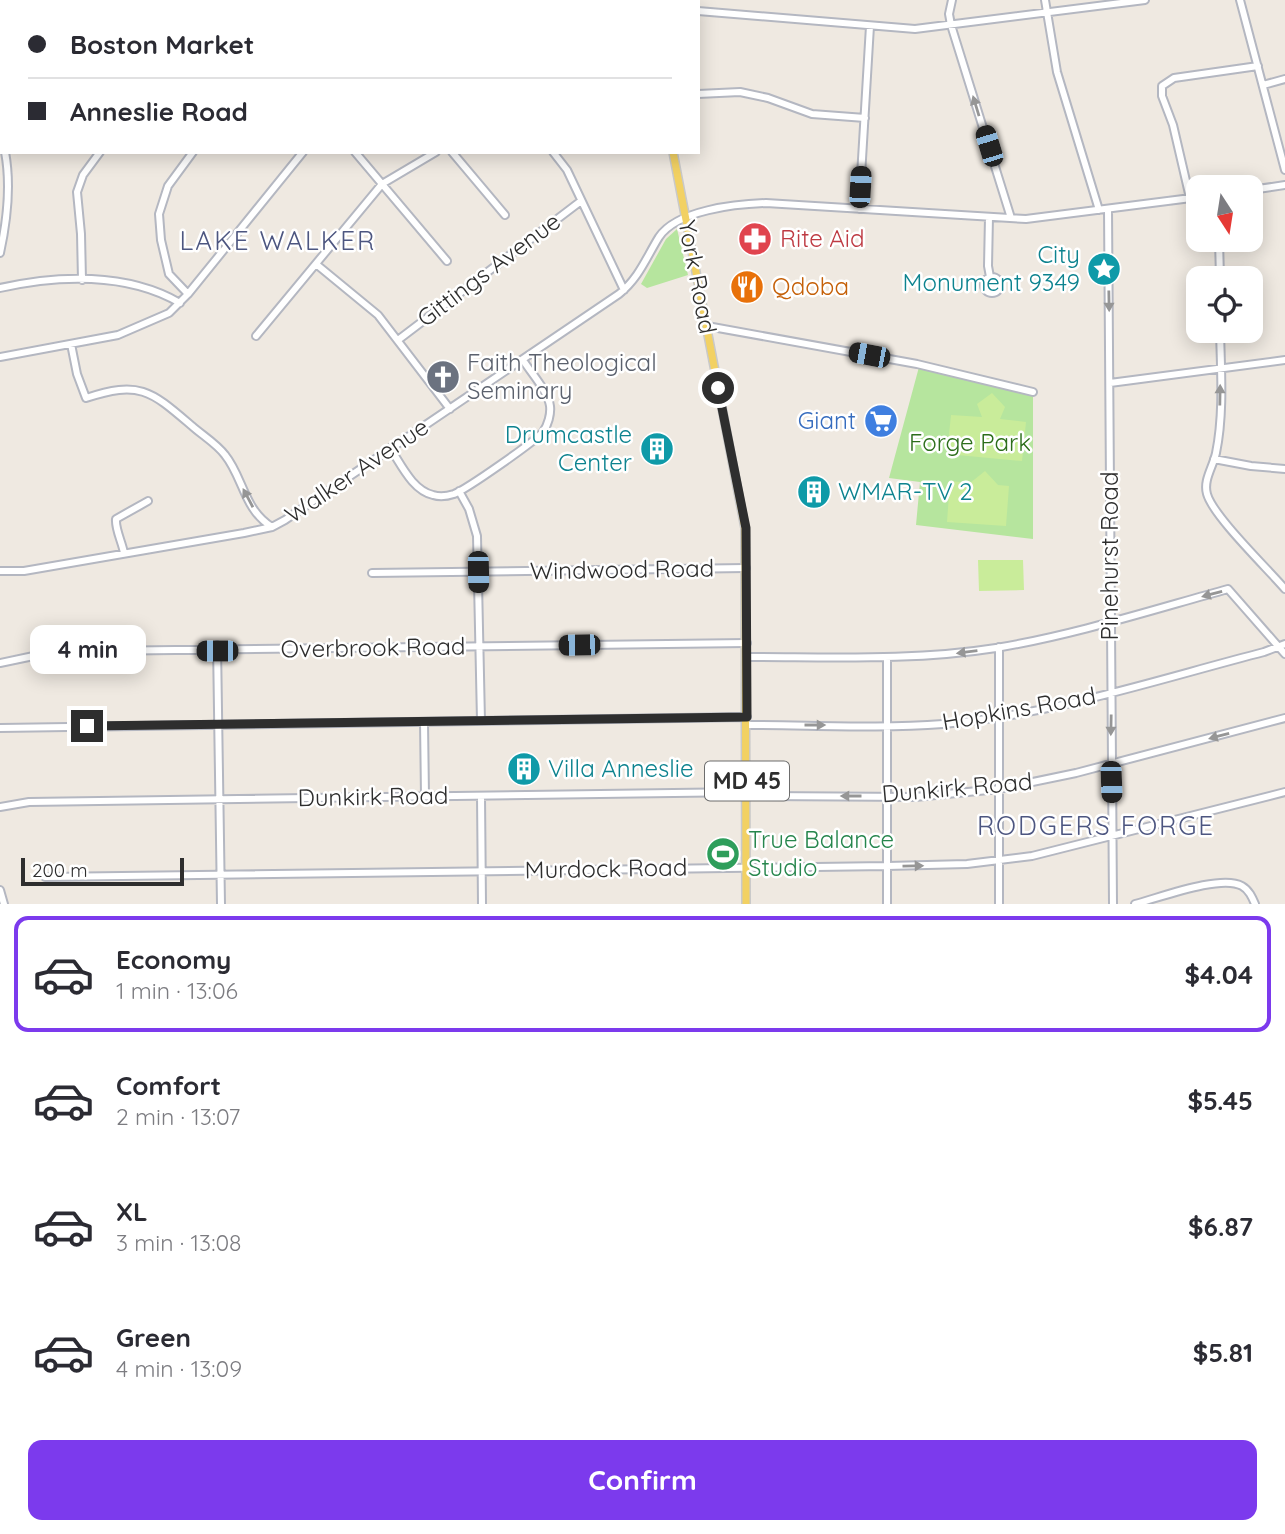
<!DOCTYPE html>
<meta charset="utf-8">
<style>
:root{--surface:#fff;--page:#f2f2f3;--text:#2b2b33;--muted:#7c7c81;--line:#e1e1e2;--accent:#7c3aed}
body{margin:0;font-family:Quicksand,sans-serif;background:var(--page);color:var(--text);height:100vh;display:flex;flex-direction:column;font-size:26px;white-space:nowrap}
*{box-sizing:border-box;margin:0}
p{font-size:23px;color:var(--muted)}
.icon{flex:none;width:38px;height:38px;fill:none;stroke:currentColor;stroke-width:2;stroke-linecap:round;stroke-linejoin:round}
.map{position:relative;height:904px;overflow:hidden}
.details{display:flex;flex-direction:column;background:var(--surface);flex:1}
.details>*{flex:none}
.top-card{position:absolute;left:0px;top:0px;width:700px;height:154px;box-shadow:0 4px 18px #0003;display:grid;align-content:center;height:154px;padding:0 28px;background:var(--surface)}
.needle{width:46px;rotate:168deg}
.buttons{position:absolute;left:1186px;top:175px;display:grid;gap:14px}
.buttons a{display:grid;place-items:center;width:77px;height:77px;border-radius:14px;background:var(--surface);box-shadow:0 4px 18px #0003;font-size:35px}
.scale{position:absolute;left:21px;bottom:18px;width:163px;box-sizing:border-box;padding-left:7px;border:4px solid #2e2e2e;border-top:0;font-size:19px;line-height:24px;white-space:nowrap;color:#2e2e2e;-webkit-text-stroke:5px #fff;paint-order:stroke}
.end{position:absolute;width:32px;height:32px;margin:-16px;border:9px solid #2e2e2e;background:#fff;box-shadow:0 0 0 4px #fff}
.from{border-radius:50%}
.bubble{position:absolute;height:49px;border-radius:14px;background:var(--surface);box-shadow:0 4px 18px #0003;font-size:23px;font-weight:700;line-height:49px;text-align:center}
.car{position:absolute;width:21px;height:42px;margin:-21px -10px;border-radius:9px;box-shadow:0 0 5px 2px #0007;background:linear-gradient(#222 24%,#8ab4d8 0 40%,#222 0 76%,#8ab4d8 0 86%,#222 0)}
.top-card b{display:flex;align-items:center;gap:24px;height:66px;font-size:26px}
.top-card b+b{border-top:2px solid var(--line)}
.top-card i{width:18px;height:18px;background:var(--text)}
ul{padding:12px 0 0;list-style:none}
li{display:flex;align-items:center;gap:21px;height:116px;margin:0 14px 10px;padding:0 14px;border:4px solid transparent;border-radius:14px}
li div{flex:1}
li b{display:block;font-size:26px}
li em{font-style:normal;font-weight:700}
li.selected{border-color:var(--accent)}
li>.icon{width:63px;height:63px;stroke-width:1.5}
.button{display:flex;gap:14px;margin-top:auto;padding:14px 28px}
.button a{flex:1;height:80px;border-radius:14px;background:var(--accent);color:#fff;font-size:28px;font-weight:700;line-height:80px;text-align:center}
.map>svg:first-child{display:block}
.green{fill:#b6e59e}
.pitch{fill:#c9ec9a}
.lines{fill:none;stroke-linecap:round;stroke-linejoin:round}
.minor-casing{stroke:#b4b7c1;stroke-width:10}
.major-casing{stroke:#c9c9c9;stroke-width:10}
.minor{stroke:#fff;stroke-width:6}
.major{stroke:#f2d163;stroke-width:7}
.oneway{fill:#969696}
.route{stroke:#2e2e2e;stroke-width:9}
.labels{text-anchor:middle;stroke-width:5;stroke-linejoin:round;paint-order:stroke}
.shield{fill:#fff;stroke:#6d6d6d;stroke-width:2}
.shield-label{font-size:23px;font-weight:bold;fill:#2e2e2e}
.health-label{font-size:24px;fill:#be3a42;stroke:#fff;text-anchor:start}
.culture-label{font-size:24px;fill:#0d838f;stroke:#fff;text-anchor:end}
.street-label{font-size:24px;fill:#2e2e2e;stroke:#fff}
.food-label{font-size:24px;fill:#c56008;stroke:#fff;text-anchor:start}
.worship-label{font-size:24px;fill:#5b616d;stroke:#fff;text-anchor:start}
.shop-label{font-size:24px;fill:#366cbe;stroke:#fff;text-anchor:end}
.park-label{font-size:24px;fill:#2c6e1b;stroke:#fff}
.leisure-label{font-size:24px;fill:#27864d;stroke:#fff;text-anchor:start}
.neighbourhood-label{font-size:26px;letter-spacing:2px;fill:#4d5680;stroke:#fff}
</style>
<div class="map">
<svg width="1285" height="904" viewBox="0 0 1285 904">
<rect width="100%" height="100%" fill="#efe9e1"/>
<path class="green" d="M677 229 688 275 647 288 641 284 666 239Z
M919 367 1033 395V539L916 525 920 482 889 478Z"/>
<path class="pitch" d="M992 393 1005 407 1000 419 1026 422 1022 461 947 454 951 415 982 417 977 404Z
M985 471 998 485 1009 486 1006 526 947 522 950 481 970 483Z
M978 560H1023L1024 590 979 591Z"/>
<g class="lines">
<g class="minor-casing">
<path id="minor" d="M94 0 95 2
M174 0 175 2
M952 0 949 14 951 25 1011 218
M1045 0 1057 72 1099 210
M1240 0 1285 170
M149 2 154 0
M294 2V0
M546 2 551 0
M698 11 915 29 1145 0
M0 53H2
M1263 85 1285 79
M698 94 740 92 768 98 812 114 865 118
M0 141 2 145
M355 152 447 261
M452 152 505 215
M553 152 567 170 624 290
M1251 190 1285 185
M1190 198 1173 125 1162 96V86L1174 78 1258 66
M859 209 870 26
M1108 209 1113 904
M989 217 988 266 990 277
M1219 240 1220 278
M0 253C7 221 11 184 5 152
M316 264 378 315 450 409
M984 285a8 8 0 1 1 16 0a8 8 0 1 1-16 0Z
M82 280 81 234 77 192 83 175 100 152
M0 288C57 275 127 272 180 303
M188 294 169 274 161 240 159 214 168 186 193 152
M707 326 917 364 1033 392
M1220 331C1221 371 1224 414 1216 453 1213 467 1203 480 1207 494 1213 516 1268 569 1285 589
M256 336 382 184 436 152
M398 340 581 201
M71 344 77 374 86 398C140 380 151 391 192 426 202 435 217 444 225 455 243 477 244 510 272 527
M0 357 118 335 169 313 188 294 303 152
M1110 383 1285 360
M390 448C401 464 412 490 433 495 439 497 448 496 454 494 467 489 534 442 543 432 548 425 551 414 550 406 548 391 531 373 523 360
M1214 459 1251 466 1285 469
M459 491 469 509 477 536 481 721
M124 553C122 542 115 529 116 519L148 501
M0 571H24L244 533 272 527 285 520 619 294C639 278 646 258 659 237 677 210 736 204 766 203L1026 219 1199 197
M372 573 746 568
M217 645 221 904
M747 657C830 657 914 661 996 648 1074 635 1152 610 1228 589L1285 654
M887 657V904
M0 663 43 654 94 651 747 643
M424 722 425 796
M747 725C812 725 878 729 943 724 1052 715 1159 679 1264 652L1285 644
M0 728 747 717
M481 796 482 904
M747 796 915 797 999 789 1076 773 1285 718
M0 807 29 802 747 792
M45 877 887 866 967 864 1032 856 1285 792
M0 890 4 904
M999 904V647
M1135 904C1159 898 1221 874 1242 886 1249 890 1252 897 1255 904"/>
</g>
<g class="major-casing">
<path id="major" d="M643 0V2
M673 152 745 528 746 904"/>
</g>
<use href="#minor" class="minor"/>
<use href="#major" class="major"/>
</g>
<defs><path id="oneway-solid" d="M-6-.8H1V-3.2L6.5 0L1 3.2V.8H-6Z" transform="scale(1.75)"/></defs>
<g class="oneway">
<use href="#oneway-solid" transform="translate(976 106) rotate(-107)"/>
<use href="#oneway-solid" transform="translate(1109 301) rotate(89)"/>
<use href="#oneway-solid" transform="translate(1220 395) rotate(-89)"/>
<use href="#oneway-solid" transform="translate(248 498) rotate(-118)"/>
<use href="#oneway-solid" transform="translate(1212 594) rotate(165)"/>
<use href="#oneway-solid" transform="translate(967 652) rotate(173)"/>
<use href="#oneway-solid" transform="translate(815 725)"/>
<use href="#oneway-solid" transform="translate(1111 725) rotate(91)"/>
<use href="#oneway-solid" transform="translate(1219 736) rotate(165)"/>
<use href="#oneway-solid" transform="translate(851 796) rotate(-180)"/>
<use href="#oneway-solid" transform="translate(913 866) rotate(-1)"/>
</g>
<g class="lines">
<path class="route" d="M87 726 747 717 746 528 718 388"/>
</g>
<defs>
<g id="pharmacy-disc" transform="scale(1.75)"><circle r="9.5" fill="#e0444e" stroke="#fff"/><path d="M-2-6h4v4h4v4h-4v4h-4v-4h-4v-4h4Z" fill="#fff"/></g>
<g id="sight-disc" transform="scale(1.75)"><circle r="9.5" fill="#0f9aa8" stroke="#fff"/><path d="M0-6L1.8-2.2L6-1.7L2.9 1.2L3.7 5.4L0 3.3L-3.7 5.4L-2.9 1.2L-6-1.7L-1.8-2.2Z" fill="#fff"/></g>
<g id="restaurant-disc" transform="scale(1.75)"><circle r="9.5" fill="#e8710a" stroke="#fff"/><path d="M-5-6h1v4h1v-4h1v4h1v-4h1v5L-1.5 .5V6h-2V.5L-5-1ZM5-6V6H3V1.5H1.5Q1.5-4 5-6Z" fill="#fff"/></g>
<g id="church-disc" transform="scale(1.75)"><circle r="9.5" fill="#6b7280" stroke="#fff"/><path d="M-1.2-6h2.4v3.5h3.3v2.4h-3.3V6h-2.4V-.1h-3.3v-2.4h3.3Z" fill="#fff"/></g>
<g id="supermarket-disc" transform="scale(1.75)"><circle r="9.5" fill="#3f7fe0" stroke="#fff"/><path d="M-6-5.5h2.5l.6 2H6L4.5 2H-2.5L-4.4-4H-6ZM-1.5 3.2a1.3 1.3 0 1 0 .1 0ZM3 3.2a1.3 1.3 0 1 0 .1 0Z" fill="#fff"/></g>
<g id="building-disc" transform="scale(1.75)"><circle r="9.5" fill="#0f9aa8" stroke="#fff"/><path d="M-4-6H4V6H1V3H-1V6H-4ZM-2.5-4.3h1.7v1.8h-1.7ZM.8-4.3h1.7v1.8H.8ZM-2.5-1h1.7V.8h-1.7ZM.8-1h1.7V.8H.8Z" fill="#fff"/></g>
<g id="stadium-disc" transform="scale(1.75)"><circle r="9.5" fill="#2e9e5b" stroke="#fff"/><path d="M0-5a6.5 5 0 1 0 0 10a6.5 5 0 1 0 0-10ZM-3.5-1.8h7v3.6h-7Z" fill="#fff"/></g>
</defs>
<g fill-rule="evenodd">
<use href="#pharmacy-disc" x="755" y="239"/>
<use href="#sight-disc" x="1104" y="269"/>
<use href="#restaurant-disc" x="747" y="287"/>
<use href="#church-disc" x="443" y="377"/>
<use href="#supermarket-disc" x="881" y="421"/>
<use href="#building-disc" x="657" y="449"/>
<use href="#building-disc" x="814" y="492"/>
<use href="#building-disc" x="524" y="769"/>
<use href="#stadium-disc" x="723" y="854"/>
</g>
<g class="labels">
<rect class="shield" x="705" y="761.5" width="84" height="39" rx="5"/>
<g class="shield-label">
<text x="747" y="789">MD 45</text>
</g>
<g class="health-label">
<text x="780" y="247">Rite Aid</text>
</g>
<g class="culture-label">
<text x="1080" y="263">City<tspan x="1080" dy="28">Monument 9349</tspan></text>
<text x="632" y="443">Drumcastle<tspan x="632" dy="28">Center</tspan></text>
<text x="838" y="500" text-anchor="start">WMAR-TV 2</text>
<text x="548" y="777" text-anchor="start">Villa Anneslie</text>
</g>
<g class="street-label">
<text transform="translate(489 270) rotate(-37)" y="8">Gittings Avenue</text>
<text transform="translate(697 277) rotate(79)" y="8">York Road</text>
<text transform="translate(357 471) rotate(-34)" y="8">Walker Avenue</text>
<text transform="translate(1110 556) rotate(-90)" y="8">Pinehurst Road</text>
<text transform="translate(622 570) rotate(-1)" y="8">Windwood Road</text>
<text transform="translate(373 648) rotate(-1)" y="8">Overbrook Road</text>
<text transform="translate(1019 709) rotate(-10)" y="8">Hopkins Road</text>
<text transform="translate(957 788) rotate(-5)" y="8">Dunkirk Road</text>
<text transform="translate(373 797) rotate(-1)" y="8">Dunkirk Road</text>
<text transform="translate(606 869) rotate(-1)" y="8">Murdock Road</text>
</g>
<g class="food-label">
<text x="772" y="295">Qdoba</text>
</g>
<g class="worship-label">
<text x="467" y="371">Faith Theological<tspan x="467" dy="28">Seminary</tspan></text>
</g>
<g class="shop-label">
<text x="856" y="429">Giant</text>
</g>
<g class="park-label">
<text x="970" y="451">Forge Park</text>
</g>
<g class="leisure-label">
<text x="748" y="848">True Balance<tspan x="748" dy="28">Studio</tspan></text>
</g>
<g class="neighbourhood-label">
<text x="278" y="250">LAKE WALKER</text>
<text x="1096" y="835">RODGERS FORGE</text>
</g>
</g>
</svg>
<div class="buttons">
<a><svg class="needle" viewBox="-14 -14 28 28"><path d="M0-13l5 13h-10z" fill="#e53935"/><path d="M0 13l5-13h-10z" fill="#7c7c81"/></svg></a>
<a><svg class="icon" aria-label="locate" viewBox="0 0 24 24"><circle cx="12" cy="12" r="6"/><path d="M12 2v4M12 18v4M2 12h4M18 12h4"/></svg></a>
</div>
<div class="scale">200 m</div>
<i class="end from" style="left:718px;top:388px"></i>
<i class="end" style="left:87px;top:726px"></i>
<div class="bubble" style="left:30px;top:625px;width:116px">4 min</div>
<i class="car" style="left:989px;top:146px;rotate:343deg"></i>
<i class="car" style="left:860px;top:187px;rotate:3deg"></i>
<i class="car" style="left:869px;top:355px;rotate:281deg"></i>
<i class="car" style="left:478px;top:572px;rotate:179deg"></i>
<i class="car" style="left:579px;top:645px;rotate:269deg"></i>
<i class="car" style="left:217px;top:651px;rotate:270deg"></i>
<i class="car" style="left:1111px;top:782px;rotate:178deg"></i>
<div class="top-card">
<b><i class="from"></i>Boston Market</b>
<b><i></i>Anneslie Road</b>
</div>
</div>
<section class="details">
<ul>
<li class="selected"><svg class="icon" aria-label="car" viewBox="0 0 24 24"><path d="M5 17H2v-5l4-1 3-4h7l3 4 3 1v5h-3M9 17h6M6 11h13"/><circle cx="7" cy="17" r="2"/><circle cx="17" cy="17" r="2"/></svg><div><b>Economy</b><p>1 min · 13:06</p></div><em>$4.04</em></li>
<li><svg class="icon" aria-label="car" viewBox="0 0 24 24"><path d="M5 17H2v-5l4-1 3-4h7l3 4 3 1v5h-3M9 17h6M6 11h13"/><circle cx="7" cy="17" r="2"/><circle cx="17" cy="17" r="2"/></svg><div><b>Comfort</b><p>2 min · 13:07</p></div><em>$5.45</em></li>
<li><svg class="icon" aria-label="car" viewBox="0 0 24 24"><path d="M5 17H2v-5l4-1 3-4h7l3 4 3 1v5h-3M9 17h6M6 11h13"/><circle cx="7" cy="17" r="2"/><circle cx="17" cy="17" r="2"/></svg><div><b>XL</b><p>3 min · 13:08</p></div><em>$6.87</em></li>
<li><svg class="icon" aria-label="car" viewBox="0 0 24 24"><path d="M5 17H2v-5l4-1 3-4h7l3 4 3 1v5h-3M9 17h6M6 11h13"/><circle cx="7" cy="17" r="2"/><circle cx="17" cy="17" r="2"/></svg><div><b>Green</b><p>4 min · 13:09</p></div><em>$5.81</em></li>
</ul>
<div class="button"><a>Confirm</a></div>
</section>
